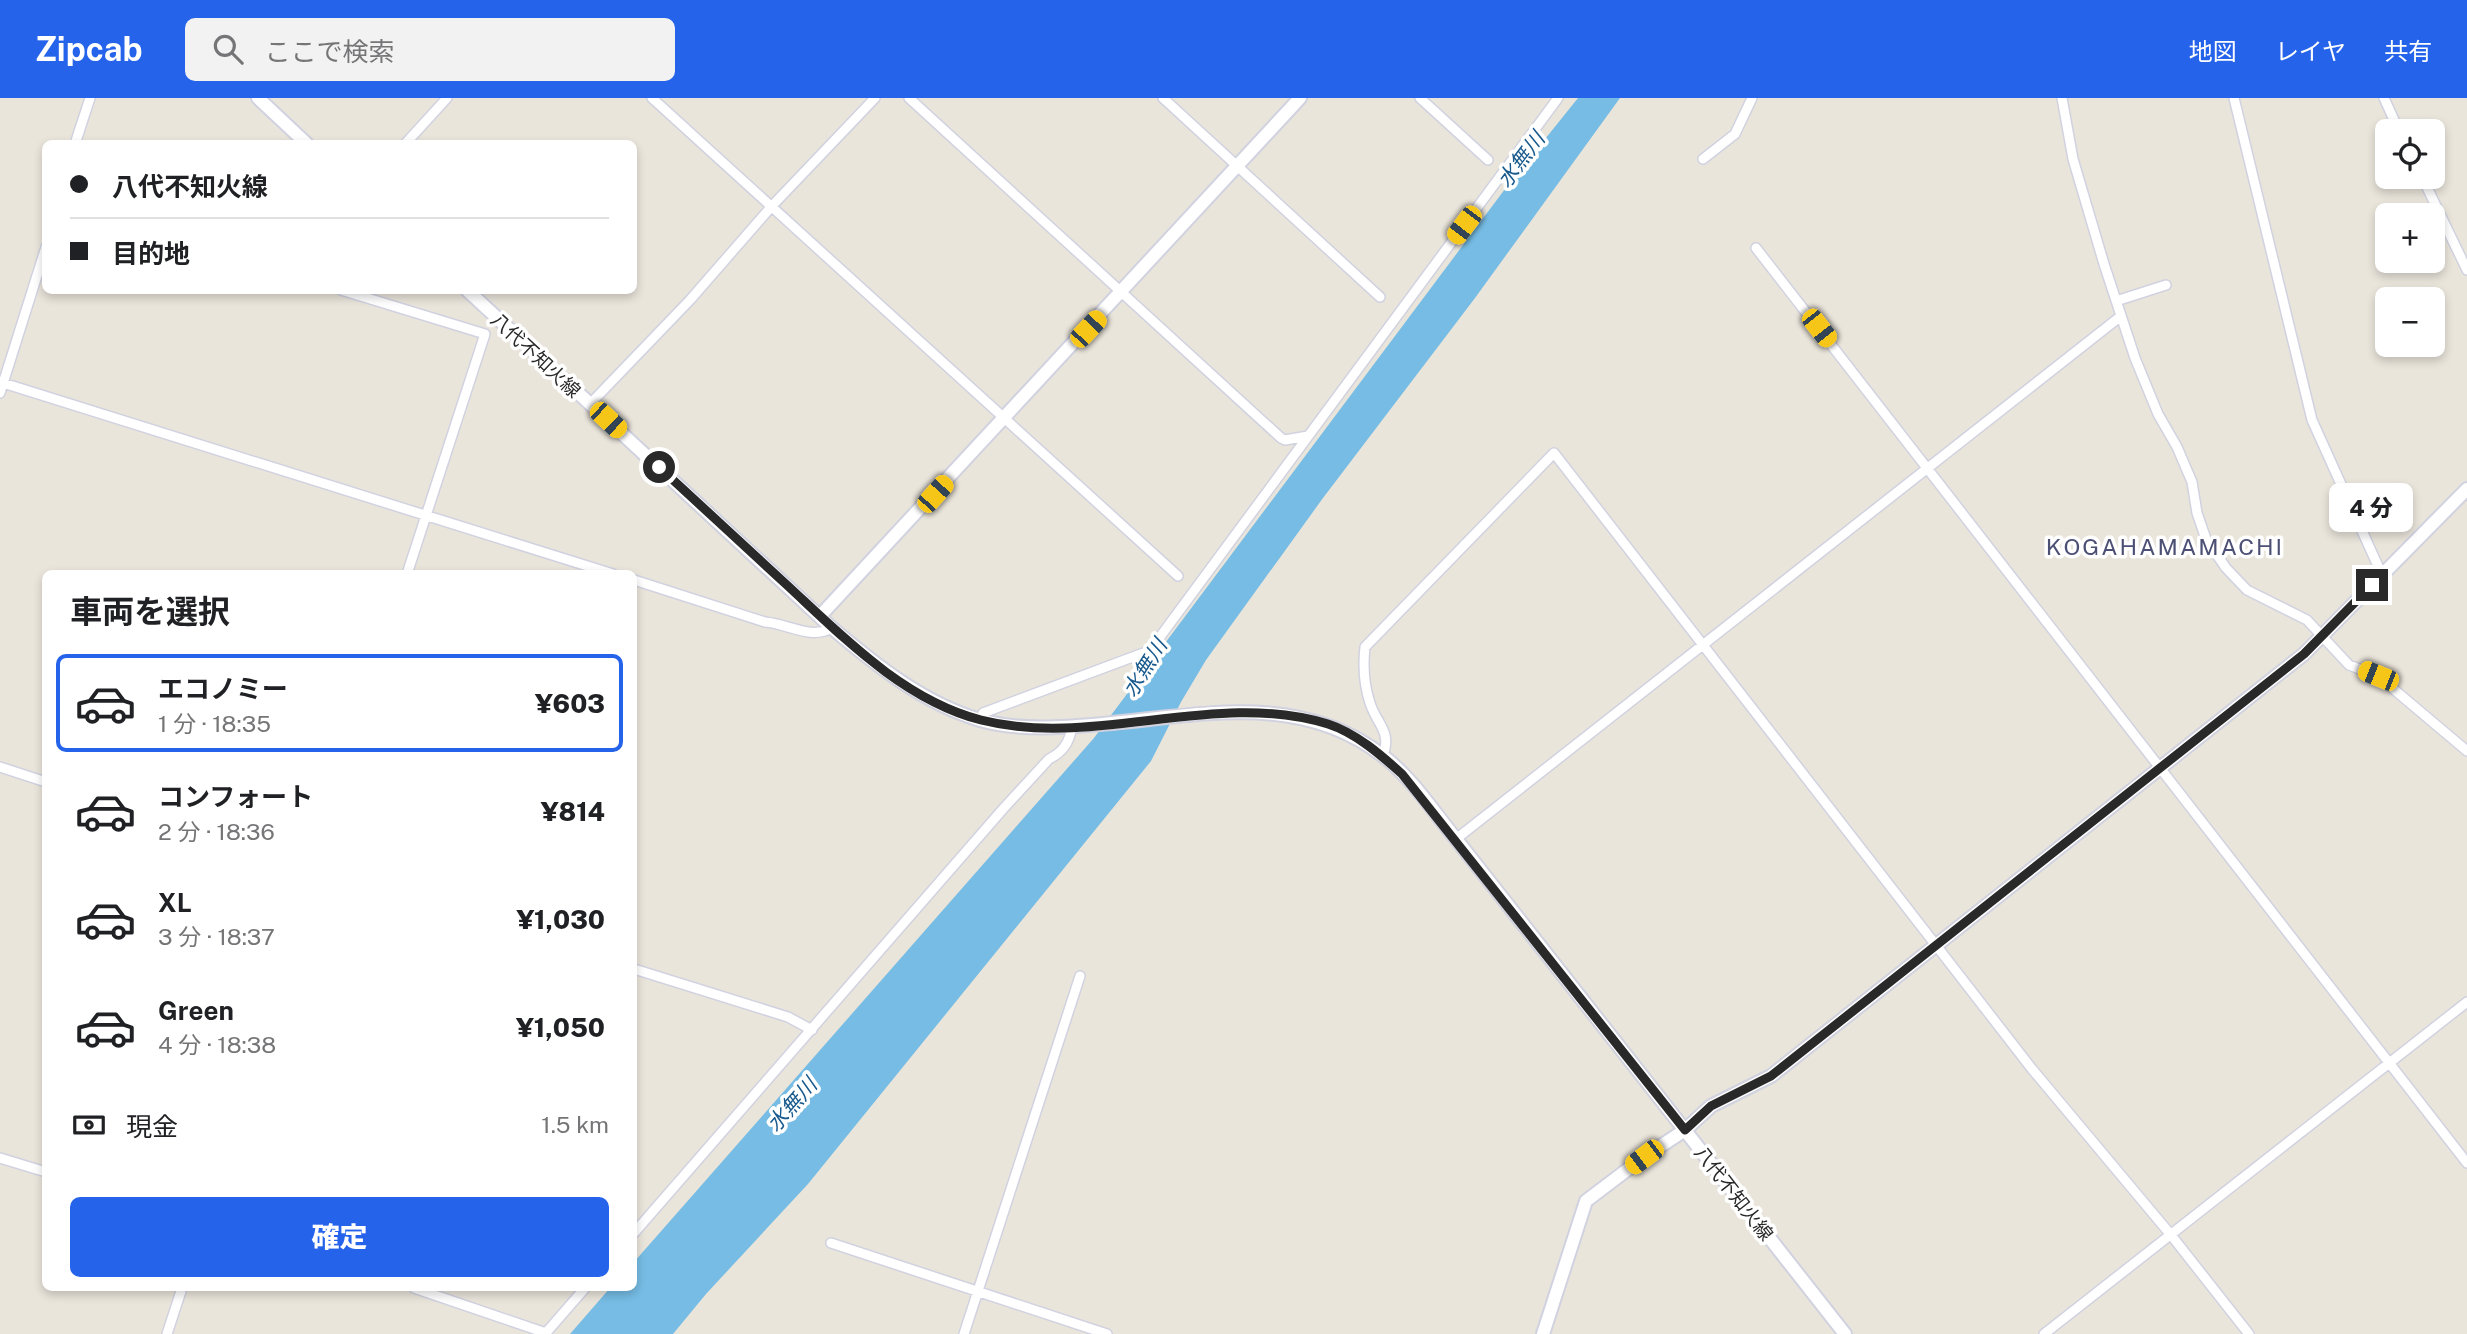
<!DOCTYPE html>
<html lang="ja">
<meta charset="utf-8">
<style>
:root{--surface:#fff;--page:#f2f2f2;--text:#202124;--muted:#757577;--line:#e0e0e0;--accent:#2563eb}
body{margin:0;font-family:"Public Sans","Noto Sans JP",sans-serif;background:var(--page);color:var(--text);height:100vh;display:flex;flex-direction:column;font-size:26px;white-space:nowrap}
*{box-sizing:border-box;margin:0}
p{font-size:23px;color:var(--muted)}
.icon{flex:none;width:38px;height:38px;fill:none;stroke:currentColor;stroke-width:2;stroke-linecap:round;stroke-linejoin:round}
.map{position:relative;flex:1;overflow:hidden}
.sheet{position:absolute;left:42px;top:472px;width:595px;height:721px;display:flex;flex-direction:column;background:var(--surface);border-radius:10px;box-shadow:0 4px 10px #0003}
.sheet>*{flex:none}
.guide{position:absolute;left:42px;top:42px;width:595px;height:154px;border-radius:10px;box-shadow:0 4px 10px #0003;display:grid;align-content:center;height:154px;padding:0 28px;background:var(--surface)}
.controls{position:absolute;left:2375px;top:21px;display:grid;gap:14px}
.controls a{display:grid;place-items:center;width:70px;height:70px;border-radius:10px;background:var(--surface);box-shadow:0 4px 10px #0003;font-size:35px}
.end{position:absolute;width:32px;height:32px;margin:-16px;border:9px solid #292929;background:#fff;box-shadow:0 0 0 4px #fff}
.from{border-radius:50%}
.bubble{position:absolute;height:49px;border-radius:10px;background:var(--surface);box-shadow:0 4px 10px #0003;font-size:23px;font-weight:800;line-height:49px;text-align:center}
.car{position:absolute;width:21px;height:42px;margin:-21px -10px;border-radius:9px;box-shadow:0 0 5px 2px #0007;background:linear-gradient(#f5c518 24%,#345 0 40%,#f5c518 0 76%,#345 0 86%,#f5c518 0)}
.guide b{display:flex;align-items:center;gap:24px;height:66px;font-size:26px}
.guide b+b{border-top:2px solid var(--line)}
.guide i{width:18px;height:18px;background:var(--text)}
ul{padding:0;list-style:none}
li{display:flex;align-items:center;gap:21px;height:98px;margin:0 14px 10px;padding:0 14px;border:4px solid transparent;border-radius:10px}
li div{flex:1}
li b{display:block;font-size:26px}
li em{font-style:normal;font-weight:800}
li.on{border-color:var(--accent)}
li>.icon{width:63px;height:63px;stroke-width:1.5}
h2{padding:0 28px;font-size:32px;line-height:84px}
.pay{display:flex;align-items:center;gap:18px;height:77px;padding:0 28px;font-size:26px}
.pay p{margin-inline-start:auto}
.cta{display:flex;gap:14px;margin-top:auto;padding:14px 28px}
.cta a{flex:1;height:80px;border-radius:10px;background:var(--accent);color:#fff;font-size:28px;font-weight:800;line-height:80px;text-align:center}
header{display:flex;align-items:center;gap:42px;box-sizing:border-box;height:98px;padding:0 35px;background:var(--accent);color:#fff}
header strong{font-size:33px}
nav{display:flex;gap:38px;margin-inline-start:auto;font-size:24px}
.search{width:490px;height:63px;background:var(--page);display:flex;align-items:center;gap:18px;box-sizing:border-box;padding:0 24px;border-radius:10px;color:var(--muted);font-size:26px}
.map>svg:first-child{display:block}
.water{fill:#76bce4}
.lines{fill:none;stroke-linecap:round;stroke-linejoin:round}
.street-casing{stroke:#d1d2e0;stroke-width:12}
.secondary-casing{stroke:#d1d2e0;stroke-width:16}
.street{stroke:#fff;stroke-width:9}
.secondary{stroke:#fff;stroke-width:12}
.route{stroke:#292929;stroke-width:9}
.labels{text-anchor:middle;stroke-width:7;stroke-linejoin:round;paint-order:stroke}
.street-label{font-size:19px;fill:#292929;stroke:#fff}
.water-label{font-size:21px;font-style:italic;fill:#185a8d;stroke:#fff}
.quarter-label{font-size:23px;letter-spacing:2px;fill:#4d5075;stroke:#fff}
</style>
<header>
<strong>Zipcab</strong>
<div class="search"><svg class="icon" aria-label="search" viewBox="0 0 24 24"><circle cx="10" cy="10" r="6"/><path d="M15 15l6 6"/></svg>ここで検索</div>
<nav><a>地図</a><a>レイヤ</a><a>共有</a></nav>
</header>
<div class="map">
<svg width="2467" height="1236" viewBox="0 0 2467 1236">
<rect width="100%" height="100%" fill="#eae5db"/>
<path class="water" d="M1578 0H1620L1475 200 1323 400 1206 562 1181 604 1151 663 808 1086 706 1196 673 1236H570L610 1190H634V1164L1094 640 1505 91Z"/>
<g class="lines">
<g class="street-casing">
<path id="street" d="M652 0 1178 478
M909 0 1281 340 1285 342 1308 338
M1163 0 1380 199
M1420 0 1488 62
M2062 0 2073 61 2104 166 2135 260 2158 316 2177 349 2192 384 2197 415 2206 441 2226 470 2247 492 2307 522 2349 567 2378 578 2467 653
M2234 0 2312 322 2382 477
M2384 0 2399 33
M75 46 90 0
M405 46 447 0
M1703 61 1735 36 1752 0
M2422 79 2467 172
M1756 150 2467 1065
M341 192 485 236 407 476
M2116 203 2166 187
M0 284 613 476
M0 295 46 149
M590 306 690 202 771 109 875 0
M634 482 765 524C789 526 810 542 832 530
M980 622 983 615 1146 554 1154 547 1558 0
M1383 658C1392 633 1377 627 1370 605 1364 587 1363 567 1365 549L1554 355 2032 971 2171 1137 2249 1236
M0 669 46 684
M1456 741 2121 218
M634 871 788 919 812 932
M0 1060 46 1074
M634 1135 1003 711 1049 661C1063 654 1069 645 1072 629
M831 1145 1107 1236
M414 1190 546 1235
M167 1236 182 1190
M545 1236 585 1190
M964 1236 1080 878
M2044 1236 2467 904"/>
</g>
<g class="secondary-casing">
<path id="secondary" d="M258 0 307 46
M467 192 832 530C877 568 923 605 980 622 1023 634 1068 629 1112 625 1206 616 1302 595 1383 658 1412 680 1433 713 1456 741L1845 1236
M820 518 1300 0
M1543 1236 1586 1103 1644 1059 1685 1032 1711 1008 1771 978 2304 556 2467 391"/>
</g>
<use href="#street" class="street"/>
<use href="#secondary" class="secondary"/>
</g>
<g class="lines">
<path class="route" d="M659 369C702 409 745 448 788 488 844 540 904 602 981 622 1095 651 1214 591 1328 626 1356 635 1381 657 1402 676L1685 1032 1711 1008 1771 978 2304 556 2372 487"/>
</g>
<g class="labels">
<g class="street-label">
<text transform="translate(536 257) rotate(43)" y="7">八代不知火線</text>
<text transform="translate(1734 1095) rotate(52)" y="7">八代不知火線</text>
</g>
<g class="water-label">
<text transform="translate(1521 62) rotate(-53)" y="7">水無川</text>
<text transform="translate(1145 570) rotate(-58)" y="7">水無川</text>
<text transform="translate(792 1007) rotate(-49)" y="7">水無川</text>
</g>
<g class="quarter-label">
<text x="2165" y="457">KOGAHAMAMACHI</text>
</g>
</g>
</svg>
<div class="controls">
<a><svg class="icon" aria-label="locate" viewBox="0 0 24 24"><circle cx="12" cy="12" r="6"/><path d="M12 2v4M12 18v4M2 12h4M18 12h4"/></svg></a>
<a>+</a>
<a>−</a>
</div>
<i class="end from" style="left:659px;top:369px"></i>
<i class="end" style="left:2372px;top:487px"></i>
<div class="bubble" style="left:2329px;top:385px;width:84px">4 分</div>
<i class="car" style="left:1464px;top:127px;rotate:217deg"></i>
<i class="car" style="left:1819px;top:230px;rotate:142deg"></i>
<i class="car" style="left:1088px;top:231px;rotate:43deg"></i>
<i class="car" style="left:608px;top:322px;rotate:133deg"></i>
<i class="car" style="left:935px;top:396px;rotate:42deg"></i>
<i class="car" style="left:2378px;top:578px;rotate:292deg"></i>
<i class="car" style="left:1644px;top:1059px;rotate:233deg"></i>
<div class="guide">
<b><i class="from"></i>八代不知火線</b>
<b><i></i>目的地</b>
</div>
<section class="sheet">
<h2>車両を選択</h2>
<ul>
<li class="on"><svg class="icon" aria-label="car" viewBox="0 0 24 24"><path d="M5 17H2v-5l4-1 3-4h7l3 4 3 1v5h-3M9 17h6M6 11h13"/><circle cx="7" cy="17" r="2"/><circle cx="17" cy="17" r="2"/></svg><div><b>エコノミー</b><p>1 分 · 18:35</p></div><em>¥603</em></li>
<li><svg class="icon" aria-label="car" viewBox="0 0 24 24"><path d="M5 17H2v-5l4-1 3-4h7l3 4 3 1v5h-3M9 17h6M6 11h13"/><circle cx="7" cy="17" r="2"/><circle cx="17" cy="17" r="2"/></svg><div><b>コンフォート</b><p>2 分 · 18:36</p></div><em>¥814</em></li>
<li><svg class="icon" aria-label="car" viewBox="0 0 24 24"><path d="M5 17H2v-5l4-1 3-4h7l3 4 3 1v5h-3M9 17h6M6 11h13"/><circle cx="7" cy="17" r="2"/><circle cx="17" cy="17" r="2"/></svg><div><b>XL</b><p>3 分 · 18:37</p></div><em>¥1,030</em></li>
<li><svg class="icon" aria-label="car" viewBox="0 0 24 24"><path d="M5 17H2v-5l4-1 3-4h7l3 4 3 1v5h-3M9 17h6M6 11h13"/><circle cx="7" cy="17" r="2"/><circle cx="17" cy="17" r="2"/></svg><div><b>Green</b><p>4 分 · 18:38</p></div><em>¥1,050</em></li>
</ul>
<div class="pay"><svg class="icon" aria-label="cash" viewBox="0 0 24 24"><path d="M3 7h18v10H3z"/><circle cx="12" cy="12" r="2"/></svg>現金<p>1.5 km</p></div>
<div class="cta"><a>確定</a></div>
</section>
</div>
